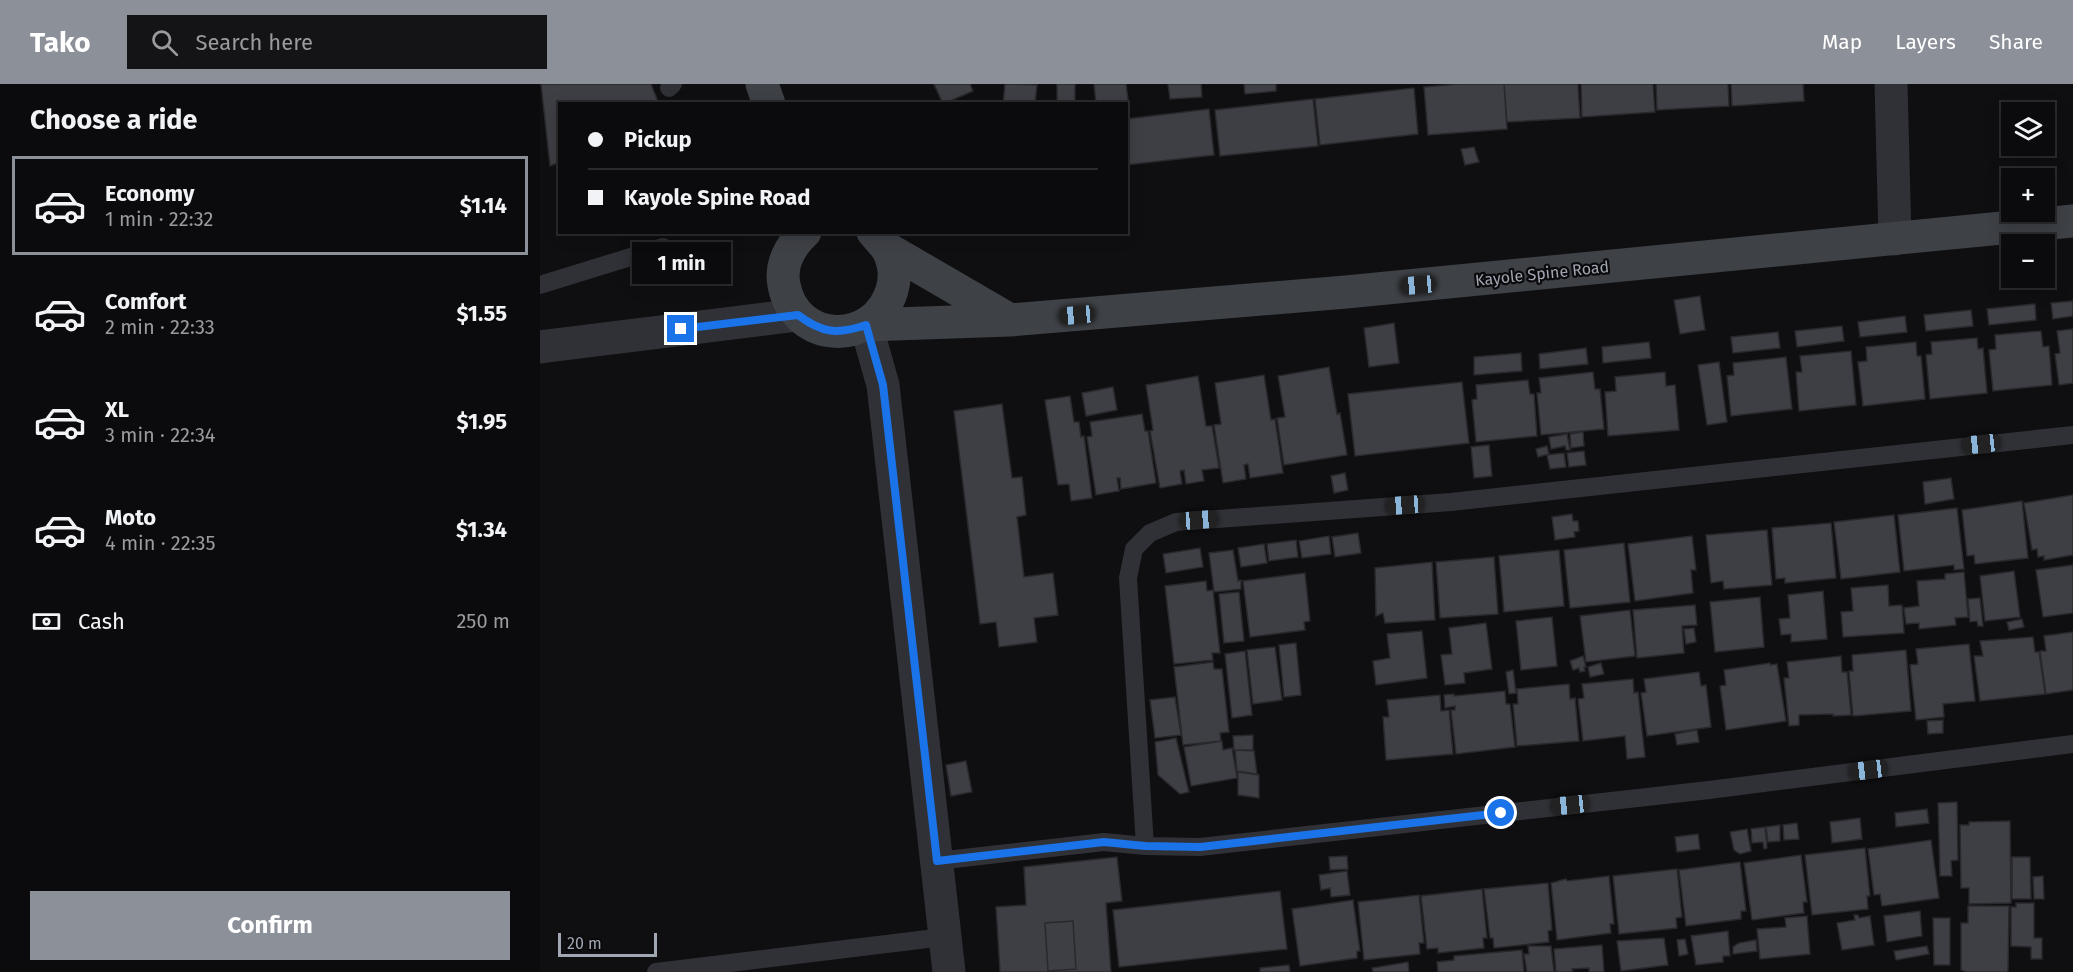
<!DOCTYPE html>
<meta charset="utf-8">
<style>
:root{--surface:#0b0b0d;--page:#141416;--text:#f1f3f6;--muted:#9a9b9d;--line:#2b2b2e;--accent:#8c9099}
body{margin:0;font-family:"Fira Sans",sans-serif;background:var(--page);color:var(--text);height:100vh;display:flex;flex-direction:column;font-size:22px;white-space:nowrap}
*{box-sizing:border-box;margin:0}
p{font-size:20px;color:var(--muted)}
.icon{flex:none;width:33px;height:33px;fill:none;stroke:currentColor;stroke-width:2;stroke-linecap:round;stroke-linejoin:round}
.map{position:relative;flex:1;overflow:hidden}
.drawer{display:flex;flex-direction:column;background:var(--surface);width:540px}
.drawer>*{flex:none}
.banner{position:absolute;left:18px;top:18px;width:570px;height:132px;border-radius:0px;box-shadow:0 3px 15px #0003,0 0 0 2px var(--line);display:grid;align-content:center;height:132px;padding:0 30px;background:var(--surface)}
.controls{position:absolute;left:1461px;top:18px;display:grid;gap:12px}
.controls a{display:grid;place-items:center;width:54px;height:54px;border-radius:0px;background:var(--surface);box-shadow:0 3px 15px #0003,0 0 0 2px var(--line);font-size:30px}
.scale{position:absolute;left:18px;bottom:15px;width:99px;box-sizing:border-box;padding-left:6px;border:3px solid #a0a7b2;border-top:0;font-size:16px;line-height:21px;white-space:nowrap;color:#a0a7b2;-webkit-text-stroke:4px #0a0a0c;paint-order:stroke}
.end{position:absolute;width:27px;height:27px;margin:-14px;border:8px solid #1a73e8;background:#fff;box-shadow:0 0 0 3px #fff}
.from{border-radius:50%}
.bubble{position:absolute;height:42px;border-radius:0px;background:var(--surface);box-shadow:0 3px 15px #0003,0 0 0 2px var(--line);font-size:20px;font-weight:700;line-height:42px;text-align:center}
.car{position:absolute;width:18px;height:36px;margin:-18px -9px;border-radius:8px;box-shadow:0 0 4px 2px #0007;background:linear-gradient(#222 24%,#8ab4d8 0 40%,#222 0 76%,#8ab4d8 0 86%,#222 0)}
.banner b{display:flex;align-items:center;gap:21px;height:57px;font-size:22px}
.banner b+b{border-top:2px solid var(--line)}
.banner i{width:15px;height:15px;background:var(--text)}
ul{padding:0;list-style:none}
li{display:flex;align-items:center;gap:18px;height:99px;margin:0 12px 9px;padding:0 18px;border:3px solid transparent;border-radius:0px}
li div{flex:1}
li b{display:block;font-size:22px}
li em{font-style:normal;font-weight:700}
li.selected{border-color:var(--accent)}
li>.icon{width:54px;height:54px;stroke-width:1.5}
h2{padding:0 30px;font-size:27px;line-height:72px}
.pay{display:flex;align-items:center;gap:15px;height:66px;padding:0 30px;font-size:22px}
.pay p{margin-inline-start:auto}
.primary-button{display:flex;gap:12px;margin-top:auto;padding:12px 30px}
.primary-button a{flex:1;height:69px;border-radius:0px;background:var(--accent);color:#fff;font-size:24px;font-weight:700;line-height:69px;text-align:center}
header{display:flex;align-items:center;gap:36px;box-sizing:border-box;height:84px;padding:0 30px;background:var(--accent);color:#fff}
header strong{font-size:28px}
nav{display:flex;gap:33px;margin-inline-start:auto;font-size:21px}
.search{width:420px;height:54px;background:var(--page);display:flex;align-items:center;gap:15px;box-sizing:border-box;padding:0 21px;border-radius:0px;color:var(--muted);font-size:22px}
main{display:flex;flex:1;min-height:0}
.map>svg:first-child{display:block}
.building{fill:#3e3f44;stroke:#29292d;stroke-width:1.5;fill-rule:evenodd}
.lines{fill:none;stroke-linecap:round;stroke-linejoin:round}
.service{stroke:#303136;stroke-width:18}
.minor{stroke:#303136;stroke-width:33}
.tertiary{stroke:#303136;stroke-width:33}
.secondary{stroke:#3e4146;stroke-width:33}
.route{stroke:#1a73e8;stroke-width:8}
.labels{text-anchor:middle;stroke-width:4.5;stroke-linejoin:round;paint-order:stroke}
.street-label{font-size:16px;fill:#a0a7b2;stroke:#0a0a0c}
</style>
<header>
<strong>Tako</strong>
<div class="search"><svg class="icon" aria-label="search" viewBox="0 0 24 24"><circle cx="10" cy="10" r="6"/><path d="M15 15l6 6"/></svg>Search here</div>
<nav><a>Map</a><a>Layers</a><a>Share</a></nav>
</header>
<main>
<section class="drawer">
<h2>Choose a ride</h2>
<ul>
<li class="selected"><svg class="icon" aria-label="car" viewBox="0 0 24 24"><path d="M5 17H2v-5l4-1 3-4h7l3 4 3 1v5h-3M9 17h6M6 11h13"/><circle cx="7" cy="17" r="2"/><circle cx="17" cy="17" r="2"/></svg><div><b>Economy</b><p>1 min · 22:32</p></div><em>$1.14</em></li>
<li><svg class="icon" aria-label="car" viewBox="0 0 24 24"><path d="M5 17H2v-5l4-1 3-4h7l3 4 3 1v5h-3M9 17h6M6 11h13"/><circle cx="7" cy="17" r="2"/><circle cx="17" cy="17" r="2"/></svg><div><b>Comfort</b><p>2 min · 22:33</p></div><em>$1.55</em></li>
<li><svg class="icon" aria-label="car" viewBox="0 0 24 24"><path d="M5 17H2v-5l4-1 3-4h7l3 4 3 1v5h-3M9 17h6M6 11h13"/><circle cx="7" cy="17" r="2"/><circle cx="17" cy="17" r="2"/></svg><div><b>XL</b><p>3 min · 22:34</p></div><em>$1.95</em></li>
<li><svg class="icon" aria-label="car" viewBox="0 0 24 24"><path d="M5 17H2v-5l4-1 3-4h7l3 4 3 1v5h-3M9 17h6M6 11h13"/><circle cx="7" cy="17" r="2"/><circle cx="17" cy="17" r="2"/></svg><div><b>Moto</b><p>4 min · 22:35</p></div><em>$1.34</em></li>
</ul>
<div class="pay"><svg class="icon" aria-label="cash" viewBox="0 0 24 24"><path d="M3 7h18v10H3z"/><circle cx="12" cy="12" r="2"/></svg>Cash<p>250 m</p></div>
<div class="primary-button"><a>Confirm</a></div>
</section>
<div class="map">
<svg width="1533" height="888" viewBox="0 0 1533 888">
<rect width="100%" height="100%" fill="#0f0f11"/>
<path class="building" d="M1 0H111L119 20H20V78L10 82Z
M394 0H430L433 7 403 20Z
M465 0 497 1 495 20H463Z
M517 0H535V20H517Z
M554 0H586L589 23H586V20H556Z
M628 0H661L662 13 630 15Z
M704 0H736V7L705 10Z
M919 0H964L967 45 888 51 884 3Z
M964 0H1038L1040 34 967 38Z
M1041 0H1113L1115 28 1042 33Z
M1116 0H1188L1189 22 1117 26Z
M1191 0H1263L1264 17 1192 22Z
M874 4 878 50 780 61 775 15Z
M773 15 778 62 680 72 675 26Z
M669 25 674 71 586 81V35Z
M934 63 939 78 925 81 921 65Z
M1160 212 1165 246 1140 250 1134 216Z
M1533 217V232L1513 235 1511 219Z
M1495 220 1496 236 1449 241 1447 225Z
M1431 226 1433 242 1386 247 1384 231Z
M1365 232 1367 248 1320 253 1318 238Z
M854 239 859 279 829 283 824 244Z
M1302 242 1304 257 1257 263 1255 247Z
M1533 245V299L1519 301 1515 270 1520 269 1517 247Z
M1501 247 1503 263 1509 262 1512 301 1453 307 1449 266 1456 265 1455 251Z
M1238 248 1240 264 1193 269 1191 253Z
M1437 254 1438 265 1443 264 1447 309 1390 315 1386 271 1392 270 1391 258Z
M1109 258 1111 274 1063 279 1062 263Z
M1376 258 1377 272H1381L1385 315 1323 322 1318 278 1327 277 1326 263Z
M1046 264 1048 280 1000 285 999 270Z
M1311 267 1316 321 1259 327 1256 288H1262L1260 272Z
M981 269 982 287 934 291V273Z
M1246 273 1252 325 1191 332 1187 292 1194 291 1193 279Z
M1179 278 1187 338 1167 341 1158 281Z
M789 283 797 330 800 329 807 371 744 381 737 334 745 333 738 292Z
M1053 288 1055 305H1060L1064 345 1001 351 997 309H1001L999 294Z
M1125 288 1126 302 1135 301 1139 346 1068 352 1065 308 1076 307 1075 293Z
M724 291 731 336 735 335 743 389 710 394 708 380 704 381 706 395 683 399 674 341 681 340 675 299Z
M658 292 666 342H672L679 384 662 386 664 397 646 400 644 386 640 387 642 400 620 404 610 347 613 346 606 301Z
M988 296 990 310H994L997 352 936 358 932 316 937 315 936 301Z
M922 298 929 359 815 372 808 310Z
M573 303 577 326 546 332 542 309Z
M530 312 534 338H539L541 353 544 352 552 414 531 417 529 400 518 401 505 316Z
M462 320 472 394 482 393 486 431 477 433 484 493 513 489 518 531 494 534 497 558 459 563 456 538 440 540 414 327Z
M602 330 605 347H608L616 399 581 405 580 394H577L579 407 556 411 547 353 552 352 550 338Z
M1043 348 1044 362 1031 364 1030 350Z
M1027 350 1030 366H1026L1025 362 1011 365 1009 353Z
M949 361 952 392 934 394 931 363Z
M1007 362 1009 370 998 373 996 365Z
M1044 367 1046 381 1029 383 1027 369Z
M1024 369 1026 383 1010 385 1007 371Z
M805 389 808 406 794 409 791 392Z
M1411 394 1414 415 1385 420 1383 398Z
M1533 411V471L1504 476V472L1498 473 1497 465 1492 466 1484 419Z
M1482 417 1488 474 1435 480 1434 471 1427 472 1422 426Z
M1417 424 1424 485 1414 486V481L1364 487 1358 431Z
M1032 430 1033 437H1038L1039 447 1034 448 1035 453 1015 456 1012 433Z
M1354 431 1360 488 1301 495 1294 438Z
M1291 439 1296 494 1245 499V494L1236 495 1232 444Z
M1227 446 1232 501 1184 505 1183 497 1171 499 1166 451Z
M818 449 821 469 795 473 792 453Z
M789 452 791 470 762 474 759 457Z
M1152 452 1156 486H1151L1153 509 1095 517 1088 460Z
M756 456 758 473 729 477 727 460Z
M1084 459 1090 518 1030 524 1024 466Z
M724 460 727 479 701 483 698 464Z
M660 464 663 483 626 489 623 470Z
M693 466 698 497 701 496V505L674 508 669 469Z
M1019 466 1024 522 964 528 959 472Z
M954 473 958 530 900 534 896 478Z
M892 478 895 536 845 539 843 529 836 532 835 484Z
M1533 481V529L1503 533 1496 486Z
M1474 487 1480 533 1445 537 1440 492Z
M1424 488 1428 533 1415 534 1416 541 1379 545V539L1366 540 1364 524 1379 522 1377 497 1405 495V490Z
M765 489 770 537 764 538 765 546 710 553 703 497Z
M666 497 667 507 673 506 680 569H672L673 576 634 580 625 502Z
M1348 501 1349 522 1362 521 1364 549 1303 553 1301 528 1313 527 1311 504Z
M1283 507 1287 555 1251 558V550L1241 551 1239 535 1250 534 1248 511Z
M699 508 704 557 684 559 679 510Z
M1220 513 1224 563 1175 568 1170 518Z
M1440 514 1443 542H1438L1437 537 1430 538 1428 515Z
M1155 521 1157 541 1142 542 1144 569 1097 574 1093 526Z
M1090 526 1095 572 1046 578 1040 532Z
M1012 533 1017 582 981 586 976 537Z
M1482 535 1484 543 1469 546 1467 538Z
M946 539 952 585 924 589 925 599 905 601 901 571 912 570 909 544Z
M1154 544 1156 558 1146 560 1144 545Z
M882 547 887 594 836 601 833 577 850 574 847 550Z
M1533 548V606L1506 610 1500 567H1506L1504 552Z
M1493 553 1495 568H1499L1505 610 1440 617 1434 572H1443L1440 557Z
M756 559 761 611 744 613 739 561Z
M1429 560 1435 617 1403 620 1404 633 1376 636 1370 581 1378 580 1376 565Z
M735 563 742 616 713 620 707 566Z
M1366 566 1371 627 1313 632 1309 587H1313L1312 571Z
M705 567 712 631 692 634 685 570Z
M1043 572 1046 583H1044L1045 587 1040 588 1039 584 1033 586 1030 577Z
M1301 572 1302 588H1307L1311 631 1293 632V630L1259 631V641L1249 642 1244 594H1249L1247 578Z
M673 578 674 585H682L689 648 680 649 681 657 643 661 634 583Z
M1061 579 1064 590 1050 593 1048 583Z
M1230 579V581L1237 580 1246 637 1186 646 1180 602 1186 601 1184 586Z
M973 586 976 609 969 610 966 588Z
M1159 588 1161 602 1166 601 1171 643 1107 652 1101 609 1106 608 1104 595Z
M1093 595 1094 609 1098 608 1105 673 1087 675 1085 652 1043 657 1038 615 1044 614 1042 600Z
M1029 600 1030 615 1035 614 1039 657 977 662 973 620H978L977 605Z
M965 607 966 620H970L975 663 916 670 911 626H915V622L905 624 904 611 914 610V612Z
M900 611 901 627 909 626 913 670 846 676 843 633H849L847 616Z
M635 613 641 651 615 654 610 616Z
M1403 636V649L1388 650 1387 637Z
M1157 646 1159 658 1137 661 1135 650Z
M713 651V666H694L693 652Z
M636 654 649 708 640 710 618 691 615 658Z
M682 657 683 666 692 664 697 694 651 702 644 663Z
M695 666 714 667 717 690 697 687Z
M426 677 432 708 411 712 406 681Z
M698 688 719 691V714L698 711Z
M1417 718 1418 776 1411 777 1412 792H1400L1398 719Z
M1387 725 1389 739 1356 743 1355 729Z
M1320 734 1322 755 1292 759 1290 738Z
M1470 737 1471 819 1429 820V804H1421L1420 741H1429V738Z
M1257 739 1259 755 1244 756 1243 741Z
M1240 741V757L1228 758 1226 743Z
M1225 743 1227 764 1224 765 1223 758 1212 759 1211 745Z
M1207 745 1211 767 1200 770 1194 766 1190 748Z
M1158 750 1160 765 1137 768 1135 753Z
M1391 756 1399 814 1342 822 1340 810 1334 811 1328 765Z
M1325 764 1330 812H1327L1328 825 1272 831 1265 771Z
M1261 771 1267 818H1263L1264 829 1212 836 1204 779Z
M807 772 808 785 790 786 789 773Z
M577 773 582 817 566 819 571 888H460L456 823 486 821 484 783ZM533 837 536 885 508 887 505 839Z
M1472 773H1490L1491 815H1472Z
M1200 778 1206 827H1201V835L1146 842 1139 786Z
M1137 785 1142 833 1136 834 1137 844 1079 850 1073 792Z
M807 787 810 811 791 813 790 804 781 806 779 791Z
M1069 792 1074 840H1070L1071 849 1017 856 1011 799 1026 795 1027 797Z
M1503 792 1504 815H1494L1493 793Z
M1008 799 1012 846 1008 847 1009 858 954 864 953 854H950L944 805Z
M942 805 947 854H943L944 864 898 869V864L887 865 881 812Z
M740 807 747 865 579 883 573 826Z
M879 811 884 859H879L880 870 824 876 818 818Z
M813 816 820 867H817V874L760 882 752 825Z
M1476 819H1494V854H1502V875H1491V863L1471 862V823H1476Z
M1428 822H1469L1468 888H1427L1421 886V839H1428Z
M1380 827 1382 852 1347 858 1344 832Z
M1314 831H1318L1319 834 1330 832 1334 861 1302 866 1297 839 1315 836Z
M1267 832 1270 870 1220 875 1217 845 1246 843 1245 834Z
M1393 834H1410V881H1394Z
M533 837 536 885 508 887 505 839Z
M1188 847 1190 872H1183V878L1156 881 1151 852Z
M1124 854 1128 881 1081 887 1077 857Z
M1145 855 1148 870 1139 872 1137 856Z
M1216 856 1217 867 1193 870V863L1199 859Z
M1062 861 1064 888H1049V884L1032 885 1033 888H1016L1014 865Z
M988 862H1011L1014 888H987L984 870H989Z
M1387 862 1389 870 1356 876 1354 867Z
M982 866 984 888H898L897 878 914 876V872Z
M868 878 869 888H833L832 884Z
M749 881 750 888H720V884Z"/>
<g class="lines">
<path class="service" d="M129 4 133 0
M0 201 123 163
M605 762 588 494 594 465 610 449 636 438 911 418 1533 351
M397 777 564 758 605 762 660 763 1169 706 1533 660
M116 888 404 853"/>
<path class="minor" d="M1351 0 1355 155"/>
<path class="tertiary" d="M326 241 343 301 409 888
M0 263 258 231"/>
<path class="secondary" d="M222 0 229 20
M265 148C250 162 240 181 244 201 255 261 335 263 352 206 356 193 354 178 348 166 344 160 338 154 333 148
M348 165 470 236
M326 241 470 236 806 208 1533 137"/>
</g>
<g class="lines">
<path class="route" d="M141 245 258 231C282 249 297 251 326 241L343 301 397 777 564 758 605 762 660 763 961 729"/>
</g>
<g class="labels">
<g class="street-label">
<text transform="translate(1002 189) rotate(-6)" y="6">Kayole Spine Road</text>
</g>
</g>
</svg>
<div class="controls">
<a><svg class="icon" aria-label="layers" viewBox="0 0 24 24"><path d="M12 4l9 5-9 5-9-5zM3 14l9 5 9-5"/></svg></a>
<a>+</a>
<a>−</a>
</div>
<div class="scale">20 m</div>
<i class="end from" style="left:961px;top:729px"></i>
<i class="end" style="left:141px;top:245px"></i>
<div class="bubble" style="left:92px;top:158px;width:99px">1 min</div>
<i class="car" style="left:878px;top:201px;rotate:265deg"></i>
<i class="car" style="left:537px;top:231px;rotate:265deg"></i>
<i class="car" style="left:1441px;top:360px;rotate:264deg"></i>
<i class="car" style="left:865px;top:421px;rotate:266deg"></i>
<i class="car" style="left:659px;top:436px;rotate:86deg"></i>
<i class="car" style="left:1328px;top:686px;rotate:263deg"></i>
<i class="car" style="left:1030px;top:721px;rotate:264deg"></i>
<div class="banner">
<b><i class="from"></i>Pickup</b>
<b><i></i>Kayole Spine Road</b>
</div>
</div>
</main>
